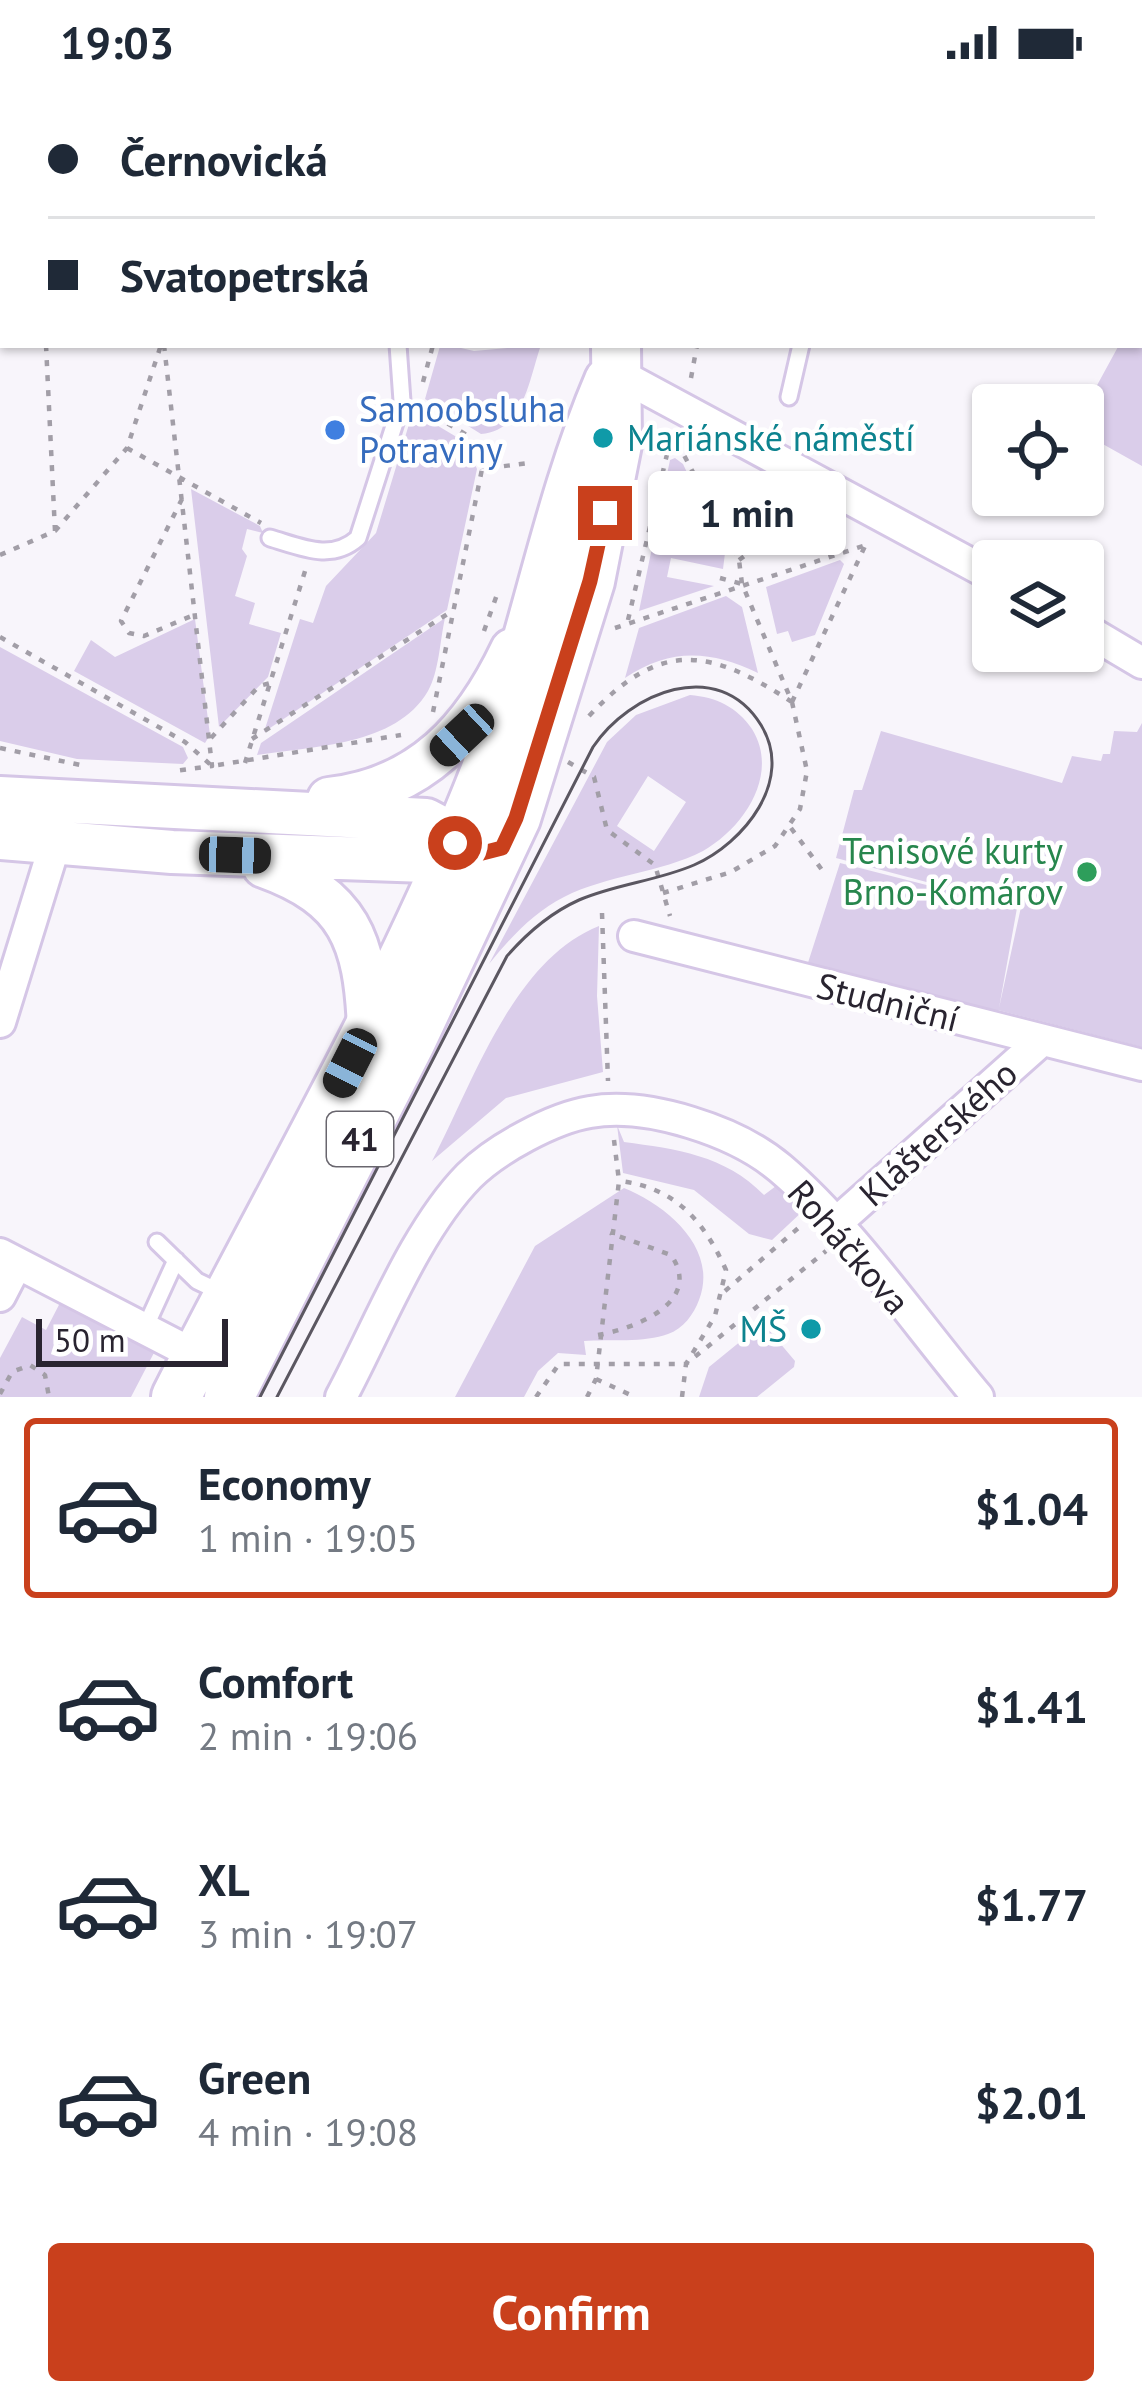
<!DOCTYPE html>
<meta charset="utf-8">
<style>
:root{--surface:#fff;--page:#f2f2f3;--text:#1f2937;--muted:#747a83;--line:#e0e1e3;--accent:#c9401c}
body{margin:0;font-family:"PT Sans",sans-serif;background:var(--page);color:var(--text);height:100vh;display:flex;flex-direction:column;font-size:45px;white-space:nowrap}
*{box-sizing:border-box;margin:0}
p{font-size:39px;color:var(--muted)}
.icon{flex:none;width:66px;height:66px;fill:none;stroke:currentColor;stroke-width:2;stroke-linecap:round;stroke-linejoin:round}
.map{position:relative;height:1313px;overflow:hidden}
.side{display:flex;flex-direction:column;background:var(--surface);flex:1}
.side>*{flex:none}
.guide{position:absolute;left:0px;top:0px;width:1143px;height:264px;box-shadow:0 3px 9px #0004;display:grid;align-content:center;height:264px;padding:0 48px;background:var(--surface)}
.tools{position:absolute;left:972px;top:300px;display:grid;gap:24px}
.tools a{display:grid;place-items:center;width:132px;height:132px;border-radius:12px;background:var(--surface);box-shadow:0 3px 9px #0004;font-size:60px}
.scale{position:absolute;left:36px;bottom:30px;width:192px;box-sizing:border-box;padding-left:12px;border:6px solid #292430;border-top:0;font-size:33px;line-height:42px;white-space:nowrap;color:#292430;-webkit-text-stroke:9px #fff;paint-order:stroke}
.end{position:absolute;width:54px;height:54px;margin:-27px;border:15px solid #c9401c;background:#fff;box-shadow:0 0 0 6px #fff}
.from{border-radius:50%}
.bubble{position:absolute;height:84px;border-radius:12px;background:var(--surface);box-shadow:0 3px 9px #0004;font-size:39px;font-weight:700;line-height:84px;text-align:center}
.car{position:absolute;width:36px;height:72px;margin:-36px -18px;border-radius:15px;box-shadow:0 0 9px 3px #0007;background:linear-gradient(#222 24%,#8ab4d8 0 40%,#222 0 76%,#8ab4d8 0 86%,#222 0)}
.guide b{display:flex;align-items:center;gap:42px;height:114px;font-size:45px}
.guide b+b{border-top:3px solid var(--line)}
.guide i{width:30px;height:30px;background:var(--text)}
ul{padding:21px 0 0;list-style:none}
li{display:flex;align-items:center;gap:36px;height:180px;margin:0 24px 18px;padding:0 24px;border:6px solid transparent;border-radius:12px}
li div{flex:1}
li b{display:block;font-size:45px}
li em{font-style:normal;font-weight:700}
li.active{border-color:var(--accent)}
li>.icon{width:108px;height:108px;stroke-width:1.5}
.cta{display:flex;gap:24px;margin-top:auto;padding:24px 48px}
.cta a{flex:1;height:138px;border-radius:12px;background:var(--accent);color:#fff;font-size:48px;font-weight:700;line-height:138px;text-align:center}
.status{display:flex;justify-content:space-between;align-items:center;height:84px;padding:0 60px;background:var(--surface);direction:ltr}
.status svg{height:33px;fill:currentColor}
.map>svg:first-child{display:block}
.green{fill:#dacdea;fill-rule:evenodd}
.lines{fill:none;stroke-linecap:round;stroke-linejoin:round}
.lane-casing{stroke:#d5c6e6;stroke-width:21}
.street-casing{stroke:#d5c6e6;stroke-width:36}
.secondary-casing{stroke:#d5c6e6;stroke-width:48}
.primary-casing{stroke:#d5c6e6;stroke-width:54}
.path{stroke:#a29ea7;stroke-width:4.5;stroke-dasharray:6 9;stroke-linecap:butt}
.lane{stroke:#fff;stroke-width:15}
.street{stroke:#fff;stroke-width:30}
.secondary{stroke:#fff;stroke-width:42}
.primary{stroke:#fff;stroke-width:48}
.tram{stroke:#5b5761;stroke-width:3}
.route{stroke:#c9401c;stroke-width:15}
.shop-dot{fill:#3f7fe0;stroke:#fff;stroke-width:4.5}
.culture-dot{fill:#0f9aa8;stroke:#fff;stroke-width:4.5}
.leisure-dot{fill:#2e9e5b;stroke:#fff;stroke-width:4.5}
.labels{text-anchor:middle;stroke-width:9;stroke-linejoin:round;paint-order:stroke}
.shield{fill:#fff;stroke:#69666e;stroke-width:3}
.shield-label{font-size:33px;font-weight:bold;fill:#292430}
.shop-label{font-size:36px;fill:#366cbe;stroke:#fff;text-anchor:start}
.culture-label{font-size:36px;fill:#0d838f;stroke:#fff;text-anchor:start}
.leisure-label{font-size:36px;fill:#27864d;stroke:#fff;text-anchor:end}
.street-label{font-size:36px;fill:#292430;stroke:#fff}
</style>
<div class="status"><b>19:03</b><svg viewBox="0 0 49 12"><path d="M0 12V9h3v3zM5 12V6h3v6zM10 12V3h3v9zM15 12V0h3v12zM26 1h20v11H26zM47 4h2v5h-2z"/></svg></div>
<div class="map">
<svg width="1142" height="1313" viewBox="0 0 1142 1313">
<rect width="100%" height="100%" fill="#f8f5fb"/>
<path class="green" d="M1142 219V382L1083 349V327L1119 261H1140Z
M448 261 474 267 541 261C529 295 524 347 481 350L425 315 440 262Z
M413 327 465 358 477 385 447 526 264 648 300 535 313 539 326 502 376 449Z
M675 374 683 380 725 469 723 485 671 474 667 493 714 502 639 527 670 376Z
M712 390C734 402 779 416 771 446L757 458 739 459 705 395Z
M191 405 260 442 263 449 247 445 242 465 247 472 235 512 255 519 249 540 281 549 268 593 219 643Z
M840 476 844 480 815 551 792 558 788 547 777 550 766 503Z
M726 512 742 523 758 589C710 566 670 564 625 594L639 544Z
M445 534C440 556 439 588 428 607 396 662 313 662 257 671L261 659Z
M195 535 210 651 205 659 74 587 91 556 115 573Z
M0 563 183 663 188 674 183 680 77 675 0 657Z
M690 611C716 613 737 623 752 645 780 690 744 744 703 767 660 789 607 791 564 813 534 828 510 854 489 880L607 658 636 631ZM648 692 686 718 654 767 617 742Z
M1142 639V963L998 926 994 938 805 888 840 779 1017 824 999 924 1021 823 836 774 854 706H862L881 647 1062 699 1072 672 1101 677 1103 670H1110L1114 647 1137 648Z
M599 842 597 912 603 988 506 1014 432 1077C473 999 513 876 599 842Z
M617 1041 624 1058C676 1065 725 1071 764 1111L776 1102 804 1126 772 1156 749 1150 694 1106 623 1089Z
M624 1104C666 1121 719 1164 699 1216 694 1230 683 1245 668 1250 645 1259 608 1255 584 1257L586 1271 558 1269 538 1287 524 1313H455L535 1162Z
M62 1215 157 1263 131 1313H0V1274L22 1233 46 1246Z
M763 1239 795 1277 794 1283 757 1313H699L709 1283Z"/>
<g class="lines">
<g class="lane-casing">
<path id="lane" d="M789 313 801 261
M270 454C301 463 331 478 358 454L402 317 398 261
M157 1158 197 1197 220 1208
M145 1244 176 1176"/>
</g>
<g class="street-casing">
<path id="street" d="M70 3 71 0
M0 148 3 149
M613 287 993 492
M1083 544 1142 579
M634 852 1142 981
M0 938 60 744
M834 1141 1042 956
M0 1170 197 1272
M0 1212 17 1179
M341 1313C378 1244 415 1147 469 1092 496 1065 553 1034 590 1028 648 1018 736 1047 780 1084 850 1143 918 1242 978 1313"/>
</g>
<g class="secondary-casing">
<path id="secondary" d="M0 714 426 736 458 753 480 777
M329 715C421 705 474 646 512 566
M0 754 172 768 455 778 478 774
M264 782C350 813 365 856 369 943"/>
</g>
<g class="primary-casing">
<path id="primary" d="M630 3V0
M176 1313C277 1113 392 919 476 711 531 577 552 430 609 297
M229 1313 411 957 516 734 590 497 617 360 616 261"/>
</g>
<path class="path" d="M688 3V0
M164 261 212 682 174 687
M488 261H494
M691 294 697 261
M423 298 433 261
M422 324 470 353 482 385
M127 364 261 439
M182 415 121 537 129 549 144 552 196 530
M55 447 127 364 161 261
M0 471 55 447 46 261
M739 476 773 451 793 421
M720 494 742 500
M628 536 672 349
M615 544 866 461
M484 547 499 505
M0 553 185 658 212 682 401 651
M792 618 866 460
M433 628 482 385 528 379
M589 632C661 555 709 564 792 618
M211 654 259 602 270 599
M252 655 449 529
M0 664 85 682
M568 678 594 693 607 746 655 781 670 832
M245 679 306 484
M791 744 825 790
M663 809 731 788 775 762 800 725 807 687 792 618 742 500 739 476 675 354
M602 829 608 997
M725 1207 803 1140
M598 1251C633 1245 704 1219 671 1171L610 1149
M596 1295 635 1313
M0 1310 12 1288 30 1281 45 1291 49 1313
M536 1313 559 1280H686L715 1232 726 1186C704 1137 675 1103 619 1097
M587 1313 596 1295 619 1097 614 1056
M682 1313 686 1280 826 1167"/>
<use href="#lane" class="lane"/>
<use href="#street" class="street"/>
<use href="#secondary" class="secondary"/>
<use href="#primary" class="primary"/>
<path class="tram" d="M260 1313 593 663C629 609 718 571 761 641 795 696 744 759 694 781 657 797 616 800 579 816 550 829 528 848 507 872L277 1313"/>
</g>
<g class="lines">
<path class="route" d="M455 759 447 778 502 764 516 734 590 497 605 429"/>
</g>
<circle class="shop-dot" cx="335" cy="346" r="12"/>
<g class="culture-dot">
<circle cx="603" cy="354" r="12"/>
<circle cx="811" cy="1245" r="12"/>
</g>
<circle class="leisure-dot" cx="1087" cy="788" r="12"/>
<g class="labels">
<rect class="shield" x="327" y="1028" width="66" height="54" rx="9"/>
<g class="shield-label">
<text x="360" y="1067">41</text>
</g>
<g class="shop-label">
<text x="359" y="338">Samoobsluha<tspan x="359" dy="41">Potraviny</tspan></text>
</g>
<g class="culture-label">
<text x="627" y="367">Mariánské náměstí</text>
<text x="787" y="1258" text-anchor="end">MŠ</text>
</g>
<g class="leisure-label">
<text x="1063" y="780">Tenisové kurty<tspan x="1063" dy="41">Brno-Komárov</tspan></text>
</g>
<g class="street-label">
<text transform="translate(888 918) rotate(14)" y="13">Studniční</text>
<text transform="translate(938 1049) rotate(-42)" y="13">Klášterského</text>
<text transform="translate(849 1163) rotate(49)" y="13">Roháčkova</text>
</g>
</g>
</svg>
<div class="tools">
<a><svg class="icon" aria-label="locate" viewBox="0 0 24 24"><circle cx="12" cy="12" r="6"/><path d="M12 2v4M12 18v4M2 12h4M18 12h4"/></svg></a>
<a><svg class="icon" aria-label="layers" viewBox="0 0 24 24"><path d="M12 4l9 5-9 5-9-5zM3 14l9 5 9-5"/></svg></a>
</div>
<div class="scale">50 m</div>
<i class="end from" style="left:455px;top:759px"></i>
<i class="end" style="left:605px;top:429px"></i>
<div class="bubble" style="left:648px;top:387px;width:198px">1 min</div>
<i class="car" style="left:462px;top:651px;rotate:227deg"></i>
<i class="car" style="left:235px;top:771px;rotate:92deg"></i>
<i class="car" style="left:350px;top:979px;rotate:207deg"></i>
<div class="guide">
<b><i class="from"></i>Černovická</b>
<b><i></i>Svatopetrská</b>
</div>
</div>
<section class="side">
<ul>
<li class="active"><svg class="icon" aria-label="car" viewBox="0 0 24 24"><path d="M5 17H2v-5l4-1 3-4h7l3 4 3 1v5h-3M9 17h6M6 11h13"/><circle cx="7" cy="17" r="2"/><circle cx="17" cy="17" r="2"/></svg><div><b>Economy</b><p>1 min · 19:05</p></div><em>$1.04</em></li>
<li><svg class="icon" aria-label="car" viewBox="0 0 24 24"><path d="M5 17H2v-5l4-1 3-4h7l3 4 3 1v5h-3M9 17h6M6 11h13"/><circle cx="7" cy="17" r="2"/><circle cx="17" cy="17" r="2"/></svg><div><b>Comfort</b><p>2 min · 19:06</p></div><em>$1.41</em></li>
<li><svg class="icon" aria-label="car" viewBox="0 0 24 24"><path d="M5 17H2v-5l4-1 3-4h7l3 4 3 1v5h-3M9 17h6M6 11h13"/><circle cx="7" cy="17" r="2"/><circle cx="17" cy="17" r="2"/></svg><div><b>XL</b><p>3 min · 19:07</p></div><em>$1.77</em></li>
<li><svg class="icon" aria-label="car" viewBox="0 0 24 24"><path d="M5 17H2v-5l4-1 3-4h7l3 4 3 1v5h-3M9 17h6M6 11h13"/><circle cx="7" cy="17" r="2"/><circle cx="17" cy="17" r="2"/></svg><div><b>Green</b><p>4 min · 19:08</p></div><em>$2.01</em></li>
</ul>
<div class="cta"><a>Confirm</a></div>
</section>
